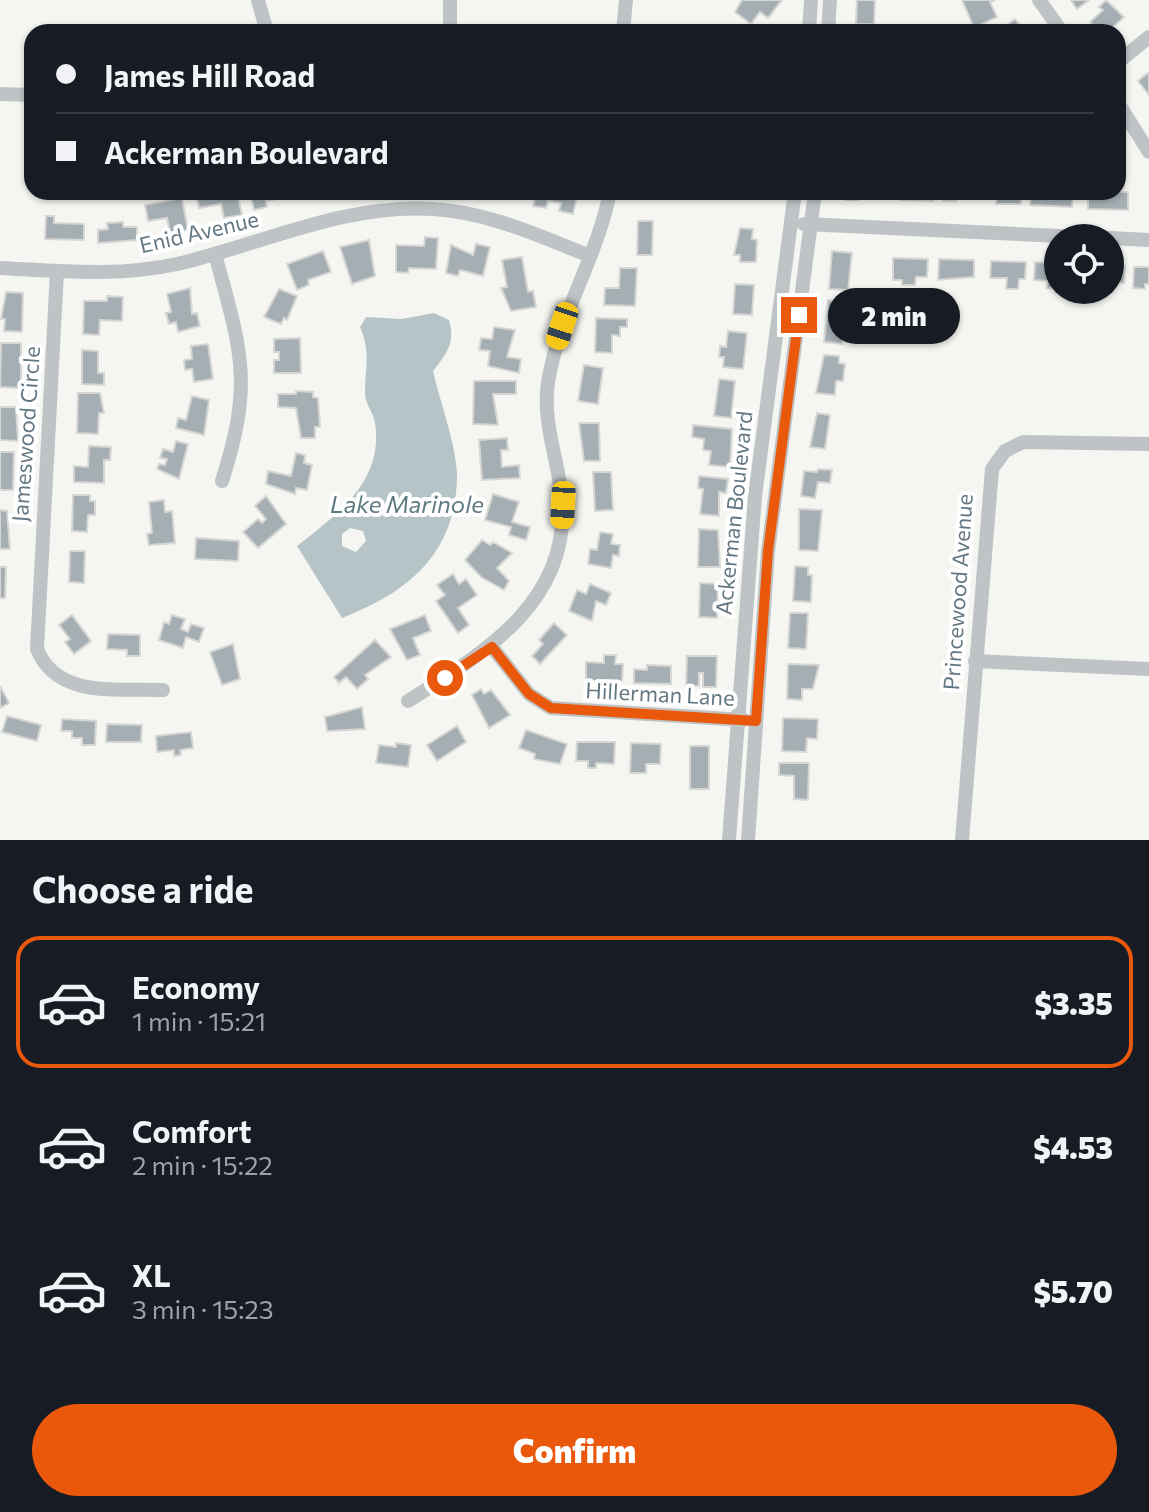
<!DOCTYPE html>
<meta charset="utf-8">
<style>
:root{--surface:#171b24;--page:#242831;--text:#f1f3f6;--muted:#9ea1a6;--line:#363941;--accent:#ea580c}
body{margin:0;font-family:Commissioner,sans-serif;background:var(--page);color:var(--text);height:100vh;display:flex;flex-direction:column;font-size:30px;white-space:nowrap}
*{box-sizing:border-box;margin:0}
p{font-size:26px;color:var(--muted)}
.icon{flex:none;width:44px;height:44px;fill:none;stroke:currentColor;stroke-width:2;stroke-linecap:round;stroke-linejoin:round}
.map{position:relative;height:840px;overflow:hidden}
.details{display:flex;flex-direction:column;background:var(--surface);flex:1}
.details>*{flex:none}
.hud{position:absolute;left:24px;top:24px;width:1102px;height:176px;border-radius:24px;box-shadow:0 2px 6px #0004;display:grid;align-content:center;height:176px;padding:0 32px;background:var(--surface)}
.tools{position:absolute;left:1044px;top:224px;display:grid;gap:16px}
.tools a{display:grid;place-items:center;width:80px;height:80px;border-radius:50%;background:var(--surface);box-shadow:0 2px 6px #0004;font-size:40px}
.end{position:absolute;width:36px;height:36px;margin:-18px;border:10px solid #ea580c;background:#fff;box-shadow:0 0 0 4px #fff}
.from{border-radius:50%}
.bubble{position:absolute;height:56px;border-radius:28px;background:var(--surface);box-shadow:0 2px 6px #0004;font-size:26px;font-weight:800;line-height:56px;text-align:center}
.car{position:absolute;width:24px;height:48px;margin:-24px -12px;border-radius:10px;box-shadow:0 0 6px 2px #0007;background:linear-gradient(#f5c518 24%,#345 0 40%,#f5c518 0 76%,#345 0 86%,#f5c518 0)}
.hud b{display:flex;align-items:center;gap:28px;height:76px;font-size:30px}
.hud b+b{border-top:2px solid var(--line)}
.hud i{width:20px;height:20px;background:var(--text)}
ul{padding:0;list-style:none}
li{display:flex;align-items:center;gap:24px;height:132px;margin:0 16px 12px;padding:0 16px;border:4px solid transparent;border-radius:24px}
li div{flex:1}
li b{display:block;font-size:30px}
li em{font-style:normal;font-weight:800}
li.current{border-color:var(--accent)}
li>.icon{width:72px;height:72px;stroke-width:1.5}
h2{padding:0 32px;font-size:36px;line-height:96px}
.cta{display:flex;gap:16px;margin-top:auto;padding:16px 32px}
.cta a{flex:1;height:92px;border-radius:48px;background:var(--accent);color:#fff;font-size:32px;font-weight:800;line-height:92px;text-align:center}
.map>svg:first-child{display:block}
.water{fill:#b6c4c7;fill-rule:evenodd}
.building{fill:#a5afb3;stroke:#d6d6d4;stroke-width:2}
.lines{fill:none;stroke-linecap:round;stroke-linejoin:round}
.minor{stroke:#bec3c6;stroke-width:14}
.route{stroke:#ea580c;stroke-width:10}
.labels{text-anchor:middle;stroke-width:8;stroke-linejoin:round;paint-order:stroke}
.street-label{font-size:22px;fill:#647883;stroke:#fff}
.water-label{font-size:24px;font-style:italic;fill:#5f7b80;stroke:#fff}
</style>
<div class="map">
<svg width="1149" height="840" viewBox="0 0 1149 840">
<rect width="100%" height="100%" fill="#f5f5f1"/>
<path class="water" d="M434 313 449 320C456 343 446 354 433 371 440 402 456 444 457 474 457 553 409 592 342 618L297 546C338 514 384 481 375 423 374 413 365 404 365 394 365 368 371 352 360 327L366 317 402 319ZM350 528 363 531 366 541 356 552 342 546V534Z"/>
<path class="building" d="M742 0H782L768 18 760 12 751 24 735 12Z
M857 0H875L874 24H856Z
M962 0H995L990 2 997 17 974 28Z
M1071 0H1089L1077 9Z
M1106 0 1124 17 1108 32H1099L1090 22 1103 10 1099 7Z
M1015 19 1025 32H1004L1001 29Z
M1149 72V95L1138 81Z
M237 192 242 215 224 218 221 204 199 208 196 194Z
M250 192H291L292 196 266 201 267 207 254 210Z
M536 192H578L573 214 559 211 561 203 548 201 546 208 533 206Z
M846 192H858V200H846Z
M901 192H933V201L901 200Z
M943 192H957L956 201H943Z
M997 192H1021V204H996Z
M1031 192H1073L1072 207 1030 205Z
M1088 192H1128V210L1088 209Z
M182 198 188 230 170 233 167 218 148 221 145 205Z
M46 216H54V223L84 224V240L45 239Z
M638 221H653L652 255H637Z
M123 222V227H137V240L98 243V230L108 229 107 223Z
M740 228 753 229 752 239 757 240 756 262H740V255H734Z
M425 237 438 238 436 269 409 268 408 273 396 272V245L424 246Z
M369 240 375 276 352 284 340 247Z
M476 244 490 247 483 276 460 270 458 276 446 273 451 245 473 255Z
M323 251 331 272 308 280 309 285 297 290 287 264Z
M832 251 852 253 848 290 829 289Z
M522 257 528 292 533 291 536 307 511 311 501 288 507 287 502 260Z
M893 258 928 259 927 277H916L915 285H902V280H893Z
M939 259 974 260V277L938 280Z
M991 261 1026 262 1025 279H1019L1018 289H1006L1007 278H990Z
M1035 262 1058 263V289L1047 288V281L1034 280Z
M1110 266H1125L1124 283H1110Z
M1134 267H1149V284H1145V289L1133 288Z
M620 268H637L635 306 604 305 605 288H619Z
M735 284 754 285 752 315 733 314Z
M190 288 192 314 197 313 200 326 178 332 176 322 169 324 166 313 171 312 167 294Z
M279 289 297 296 287 320 284 318 281 324 264 317Z
M6 292 23 293 22 332 4 331 5 319H1Z
M107 296 123 297 122 321 100 320 99 335 83 334 84 301H107Z
M828 300 847 302 849 331H843L842 344 824 342Z
M596 318 627 319V327H620V336L612 335V353L595 352Z
M494 327 515 330 507 357 521 359 519 373 488 366 490 351 479 350 481 338 492 339Z
M728 331 747 333 743 369 723 367 724 357H719L720 346 726 347Z
M300 338 301 373H274V360H279V352H274V339Z
M1 343H21V388L0 387Z
M208 344 213 379 194 382 192 369 185 370 184 360 192 359 191 346Z
M82 350 98 351V373H104V385L82 384Z
M824 355 839 356V363L845 364 843 381H836L835 395 816 393Z
M584 365 603 368 598 404 578 401Z
M719 379 735 381 731 418 714 416Z
M474 381H516V394H493L498 425 473 424Z
M296 391 313 392V397L318 398 320 427H315V438H301L296 408 278 407V394H296Z
M78 393H100L104 413H99L98 434 77 433Z
M192 396 209 400 204 435 176 428 178 418 186 420Z
M0 407H16L18 441 0 440Z
M817 413 830 415 825 449 810 447Z
M579 423H599L600 461H584Z
M693 425 732 429 730 467 709 465 711 451 703 450 704 439 692 437Z
M507 438 508 450H501L502 467 519 465 520 478 482 480 479 440Z
M176 441 188 444 179 479 157 469 159 464 165 465 167 459 160 458 163 449 173 452Z
M89 446 111 447 110 460H104V483L74 482V466L88 467Z
M0 452H14L13 490H0Z
M296 453 305 455 304 463 312 465 307 490 296 488 295 494 266 484 268 471 291 476Z
M818 469 832 470 830 483 818 482 815 498 801 496 804 471 817 472Z
M593 472H611L613 510 595 511Z
M699 476 728 479 726 493 719 492V516L700 514 703 489 698 488Z
M493 494 519 502 512 522 530 527 526 540 509 535 511 527 485 520Z
M73 495H90V501H95V515H88L87 532 72 531Z
M266 496 286 524 258 548 243 532 258 519 262 523 266 519 255 506Z
M164 500 165 512 172 511 175 543 149 545 147 534 152 533 149 502Z
M799 509 822 510 818 551 799 550Z
M0 510 7 511 10 549H0Z
M699 529 718 530 720 567H698Z
M600 532 613 534 611 544 620 545 619 556 613 555 611 568 588 564 590 549 597 550Z
M196 538 239 541 238 561 195 559Z
M482 540 490 545 493 542 512 553 497 568 509 581 504 590 481 577 465 560Z
M70 551H85L84 583 69 582Z
M795 566 808 567V575H812L811 602 793 601Z
M0 567H6L5 598H0Z
M453 574 459 584 466 579 477 595 458 608 469 625 458 633 436 601 445 595 437 585Z
M700 583 718 584 717 618 699 617Z
M590 584 611 593 606 605 596 601 592 621 569 611 577 590 586 594Z
M790 613H808L806 649 788 648Z
M72 615 91 641 74 654 65 642 70 639 59 625Z
M172 615 185 619 181 629 188 632 191 624 204 628 199 642 186 637 183 648 159 640 164 622 169 624Z
M425 615 431 631 413 638 420 655 407 660 390 629Z
M554 623 567 635 540 664 532 656 543 644 539 640Z
M108 634 140 635V656H127V650L107 649Z
M375 640 391 657 365 675 368 679 357 689 346 677 339 683 334 677Z
M233 644 240 679 222 685 210 652Z
M604 655H616L615 664H623L622 681H586V662L604 663Z
M687 656H717L716 687H703V673H699V686H686Z
M788 664 819 665 813 689H802V700L787 699Z
M647 665 671 666V684L634 683V669L647 670Z
M0 686 9 703 0 708Z
M481 689 484 694 491 690 510 715 489 728 472 695Z
M362 707 365 729 327 731 325 717Z
M7 716 41 725 37 741 2 732Z
M783 718 818 719 817 739 807 738 806 752 782 751Z
M62 719 96 721 95 745H82V738H72V731H61Z
M107 724 142 725 141 742H106Z
M457 726 466 742 437 761 427 745Z
M526 730 567 744 560 764 534 759 535 754 519 748Z
M191 732 193 748 180 750 181 755 174 756V750L157 752 156 736Z
M577 742H615L614 764 596 763V768H588V761H576Z
M396 743 411 745 408 767 376 763 379 745 396 747Z
M631 743 661 744 660 764H646V773H630Z
M690 746H709V789H690Z
M779 763H809L808 800 794 799V776L779 775Z"/>
<g class="lines">
<path class="minor" d="M258 0 267 32
M1039 0 1062 32
M450 32V0
M623 32 626 0
M809 32 811 0
M828 32 830 0
M1118 62 1149 37
M0 94 32 95
M1118 103 1149 152
M804 224 1102 238
M1110 238 1149 240
M215 254C241 350 254 382 222 481
M0 268C59 271 118 277 177 264 260 245 345 203 433 209 488 212 539 236 590 256
M57 271 37 649C57 699 118 688 163 690
M492 647 529 694 551 708 744 720
M975 661 1149 669
M408 701C482 654 570 603 562 501 559 460 542 425 548 382 559 315 597 258 610 192
M729 840 755 496 795 192
M748 840 768 551 815 192
M962 840 992 469 1005 451 1023 442 1149 444"/>
</g>
<g class="lines">
<path class="route" d="M445 678 492 647 529 694 551 708 756 721 768 551 799 315"/>
</g>
<g class="labels">
<g class="street-label">
<text transform="translate(199 232) rotate(-13)" y="8">Enid Avenue</text>
<text transform="translate(26 434) rotate(-86)" y="8">Jameswood Circle</text>
<text transform="translate(734 513) rotate(-84)" y="8">Ackerman Boulevard</text>
<text transform="translate(958 592) rotate(-86)" y="8">Princewood Avenue</text>
<text transform="translate(660 694) rotate(3)" y="8">Hillerman Lane</text>
</g>
<g class="water-label">
<text x="407" y="513">Lake Marinole</text>
</g>
</g>
</svg>
<div class="tools">
<a><svg class="icon" aria-label="locate" viewBox="0 0 24 24"><circle cx="12" cy="12" r="6"/><path d="M12 2v4M12 18v4M2 12h4M18 12h4"/></svg></a>
</div>
<i class="end from" style="left:445px;top:678px"></i>
<i class="end" style="left:799px;top:315px"></i>
<div class="bubble" style="left:828px;top:288px;width:132px">2 min</div>
<i class="car" style="left:562px;top:326px;rotate:198deg"></i>
<i class="car" style="left:563px;top:505px;rotate:183deg"></i>
<div class="hud">
<b><i class="from"></i>James Hill Road</b>
<b><i></i>Ackerman Boulevard</b>
</div>
</div>
<section class="details">
<h2>Choose a ride</h2>
<ul>
<li class="current"><svg class="icon" aria-label="car" viewBox="0 0 24 24"><path d="M5 17H2v-5l4-1 3-4h7l3 4 3 1v5h-3M9 17h6M6 11h13"/><circle cx="7" cy="17" r="2"/><circle cx="17" cy="17" r="2"/></svg><div><b>Economy</b><p>1 min · 15:21</p></div><em>$3.35</em></li>
<li><svg class="icon" aria-label="car" viewBox="0 0 24 24"><path d="M5 17H2v-5l4-1 3-4h7l3 4 3 1v5h-3M9 17h6M6 11h13"/><circle cx="7" cy="17" r="2"/><circle cx="17" cy="17" r="2"/></svg><div><b>Comfort</b><p>2 min · 15:22</p></div><em>$4.53</em></li>
<li><svg class="icon" aria-label="car" viewBox="0 0 24 24"><path d="M5 17H2v-5l4-1 3-4h7l3 4 3 1v5h-3M9 17h6M6 11h13"/><circle cx="7" cy="17" r="2"/><circle cx="17" cy="17" r="2"/></svg><div><b>XL</b><p>3 min · 15:23</p></div><em>$5.70</em></li>
</ul>
<div class="cta"><a>Confirm</a></div>
</section>
